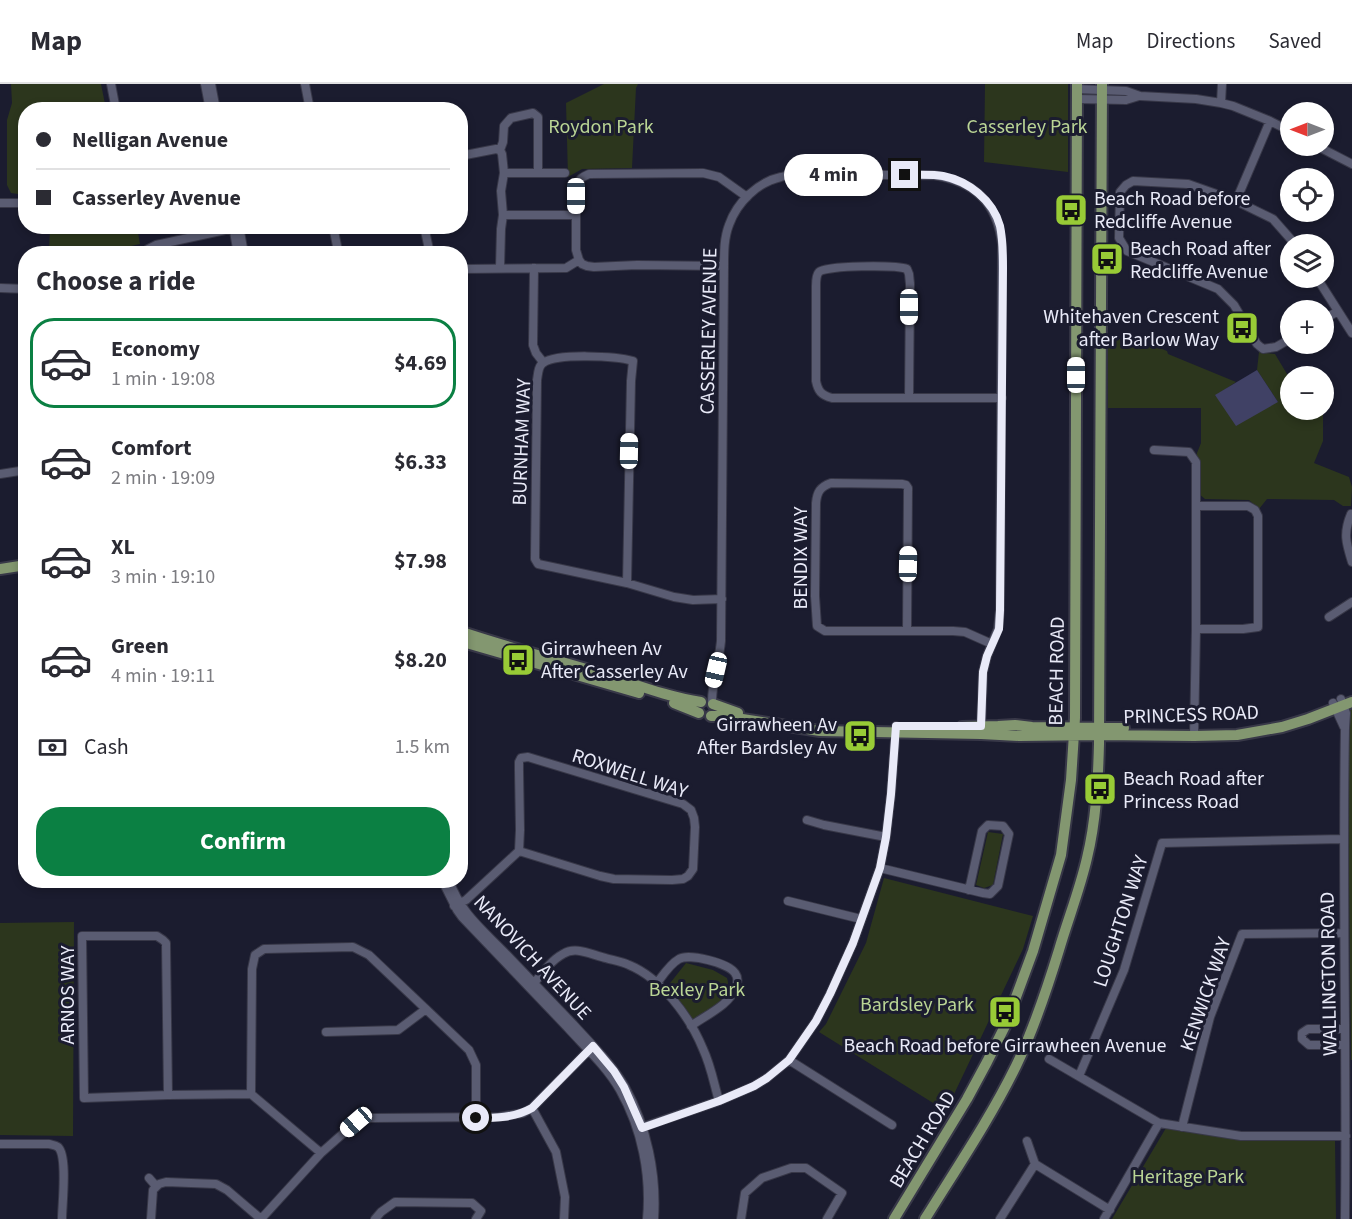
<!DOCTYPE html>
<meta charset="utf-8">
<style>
:root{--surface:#fff;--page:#f2f2f3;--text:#2b2b33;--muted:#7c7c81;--line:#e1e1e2;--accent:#0b8043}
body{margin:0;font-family:"Source Sans 3",sans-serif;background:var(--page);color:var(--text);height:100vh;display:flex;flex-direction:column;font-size:22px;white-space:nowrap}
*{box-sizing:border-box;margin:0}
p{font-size:20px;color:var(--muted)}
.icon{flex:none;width:33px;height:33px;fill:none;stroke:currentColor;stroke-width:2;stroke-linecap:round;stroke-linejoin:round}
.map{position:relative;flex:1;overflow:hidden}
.drawer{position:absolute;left:18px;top:162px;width:450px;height:642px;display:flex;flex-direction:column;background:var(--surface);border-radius:24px;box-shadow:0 3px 9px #0003}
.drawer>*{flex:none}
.banner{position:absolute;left:18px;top:18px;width:450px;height:132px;border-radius:24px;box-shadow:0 3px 9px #0003;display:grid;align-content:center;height:132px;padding:0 18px;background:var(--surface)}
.needle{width:39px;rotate:270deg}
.tools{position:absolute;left:1280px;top:18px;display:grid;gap:12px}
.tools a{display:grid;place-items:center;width:54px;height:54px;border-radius:50%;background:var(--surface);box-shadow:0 3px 9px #0003;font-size:30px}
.end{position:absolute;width:27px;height:27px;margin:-14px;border:8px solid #e9eaf8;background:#111;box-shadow:0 0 0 3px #111}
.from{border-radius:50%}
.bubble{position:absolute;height:42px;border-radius:21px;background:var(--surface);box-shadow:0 3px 9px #0003;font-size:20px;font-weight:700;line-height:42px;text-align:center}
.car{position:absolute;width:18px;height:36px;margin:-18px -9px;border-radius:8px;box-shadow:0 0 4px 2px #0007;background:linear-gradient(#fff 24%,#345 0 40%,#fff 0 76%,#345 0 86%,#fff 0)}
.banner b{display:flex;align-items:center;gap:21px;height:57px;font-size:22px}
.banner b+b{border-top:2px solid var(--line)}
.banner i{width:15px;height:15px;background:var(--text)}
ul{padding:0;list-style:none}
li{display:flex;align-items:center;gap:18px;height:90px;margin:0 12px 9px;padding:0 6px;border:3px solid transparent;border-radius:24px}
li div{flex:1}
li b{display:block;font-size:22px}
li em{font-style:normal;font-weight:700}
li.active{border-color:var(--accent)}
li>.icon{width:54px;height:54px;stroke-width:1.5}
h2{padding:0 18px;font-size:27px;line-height:72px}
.pay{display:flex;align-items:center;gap:15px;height:66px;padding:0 18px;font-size:22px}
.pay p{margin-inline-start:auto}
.button{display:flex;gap:12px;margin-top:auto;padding:12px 18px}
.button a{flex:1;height:69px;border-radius:24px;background:var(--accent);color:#fff;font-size:24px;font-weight:700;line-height:69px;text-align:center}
header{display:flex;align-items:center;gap:36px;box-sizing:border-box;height:84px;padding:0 30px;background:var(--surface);border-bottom:2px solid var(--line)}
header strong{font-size:28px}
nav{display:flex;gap:33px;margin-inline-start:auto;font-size:21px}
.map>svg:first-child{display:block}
.green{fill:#2c361d}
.water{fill:#404165}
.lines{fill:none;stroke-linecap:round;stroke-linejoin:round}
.minor-casing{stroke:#383848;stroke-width:10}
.major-casing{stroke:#383848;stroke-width:14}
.minor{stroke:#5a5c72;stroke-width:8}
.major{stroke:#839770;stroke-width:10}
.route{stroke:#e9eaf8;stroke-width:8}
.labels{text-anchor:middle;stroke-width:6;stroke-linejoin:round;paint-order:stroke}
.park-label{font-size:20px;fill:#bad595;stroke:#1b1c2f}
.poi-label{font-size:20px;fill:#e9eaf8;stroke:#1b1c2f;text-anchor:start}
.street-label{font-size:20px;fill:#e9eaf8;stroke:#1b1c2f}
</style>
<header>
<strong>Map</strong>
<nav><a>Map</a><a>Directions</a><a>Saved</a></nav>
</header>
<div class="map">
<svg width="1352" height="1135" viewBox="0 0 1352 1135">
<rect width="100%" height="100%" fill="#1b1c2f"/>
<path class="green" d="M11 0H101L106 25 26 26 25 111 11 109 7 101V36L12 19Z
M604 0H638L636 4 632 84 582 85 568 93 566 19Z
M985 0H1068V88L984 78Z
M50 143H137L140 160 100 169H49Z
M1108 254 1141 256 1167 267 1168 270 1236 298 1215 312 1278 318 1257 286 1259 268 1275 270 1290 295V326H1323V357L1314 379 1349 393 1352 403 1351 422H1343L1334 416 1267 415 1259 425 1249 416 1205 415 1198 409 1197 369 1201 359V324H1108Z
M1352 624V976H1351L1347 626Z
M988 748 1003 750 993 801 984 804 976 801Z
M884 794 1033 832 1023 865 946 1027 819 948 826 940 866 859Z
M74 838 73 1052 0 1051V839Z
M686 879 713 886 727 894C734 915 706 927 692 937L667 903Z
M1166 1044 1233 1055 1285 1057H1335L1336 1135H1112Z"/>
<path class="water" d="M1257 286 1278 318 1236 342 1215 311Z"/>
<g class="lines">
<g class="minor-casing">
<path id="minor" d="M111 0 116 26
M205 0 210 26
M211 0 216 26
M305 0 310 26
M1077 5 1126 7 1140 12 1196 15 1221 19 1233 22 1270 37 1290 47
M1077 15 1126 16 1139 12
M1221 19 1222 0
M1317 62 1352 80
M500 66 503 58 504 42 511 34 533 29 538 33V89
M460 72 496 65 500 66 502 70 504 89 501 107 503 131 501 145 500 184
M504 89H565
M1236 117 1270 37
M0 119H26
M503 131H576
M233 142 238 170
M239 142 244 170
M333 142 337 162 336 170
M424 142 430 170
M146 170 148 165 156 161 239 143
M724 182 637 181 594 183 587 182 582 180 579 176 576 166V102C579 95 582 93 589 90L703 89 719 93 747 113
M534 184 533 261 536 269 543 278
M460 185 566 184 579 176
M1317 194 1352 249
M0 204 26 205
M1323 236 1338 227
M1290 255 1276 263 1263 265 1257 260 1234 221 1218 205 1127 167 1119 154 1120 108 1126 101 1133 97 1188 100 1236 117 1273 135 1295 160
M909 314 910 200 909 190 907 185C897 181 826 181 819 188 816 191 816 197 816 202V297C818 307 821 311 832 314H1002
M1154 366 1189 368 1196 378V422
M0 390 26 386
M1351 430C1343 449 1346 459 1352 478
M627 499 631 297 633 277C616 272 557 269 543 279 538 282 538 291 537 296L535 475 538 480 627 499 674 513 693 516 722 515
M1329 533 1352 518
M907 547 908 404 906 401 902 400 831 399C820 403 817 408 816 419L815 512 817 542 825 547H953L965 548 992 560
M1341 615 1346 629 1345 644C1342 808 1347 971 1345 1135
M712 618C712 597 719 578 721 557L724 182C724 168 724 154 729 141 737 118 758 98 781 93 800 88 821 89 841 90 871 90 902 92 933 91 974 97 997 118 1002 160L1000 526 998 545 987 572 983 588 981 645
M1333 619 1344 643
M1194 652 1196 545H1243L1258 543V432L1255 426 1248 422H1196V545
M807 736 824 741 886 753
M880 784 983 809 990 810 998 802 1009 750 1003 742 988 741 982 747 969 806
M442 796 457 826 462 833C497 870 532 906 567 943 585 963 607 983 620 1006 642 1045 651 1091 647 1135
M449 796C461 830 483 846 507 871 529 894 551 917 573 940 591 960 612 980 625 1003 647 1043 657 1090 654 1135
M788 817 861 835
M454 822 466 816 519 767 520 746 519 687V678L521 674 528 673 683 720 691 726 694 734 695 743 693 785 688 792 683 795 672 796 614 795 600 792 519 767
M657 899C663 891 670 880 679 875 689 869 728 879 735 889 738 893 738 898 736 903 730 921 706 931 691 942
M531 903C540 892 550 877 563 870 575 862 590 870 602 873 611 876 621 877 629 881 661 894 690 933 703 965 711 982 714 1000 719 1017
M1345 945H1308L1302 949V955L1309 961H1345
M326 948 398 946 426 925
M1049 975 1159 1039 1241 1052H1346
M789 976 892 1041
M1079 992 1124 886 1162 759 1343 755
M168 1011 84 1014 82 852H157L163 856 166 859 168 1011 251 1010
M532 1024 556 1068 565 1113 564 1135
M1182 1043 1210 933 1242 850 1344 849
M637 1045 719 1017 754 1002 767 994 789 976 816 937 830 910 853 859 880 784 886 753 891 710 896 642
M1027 1057 1035 1080
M0 1060H49C53 1061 55 1061 58 1063 68 1072 62 1121 62 1135
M321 1069 251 1010 252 885 255 871 264 865 353 863 369 871 469 966 476 981V1033
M149 1094 156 1102
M151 1135 153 1106 159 1100 166 1098 216 1100 227 1106 261 1135
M261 1135 321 1069 356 1038 371 1034 499 1033 523 1029 532 1024 592 963
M375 1135 381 1128 395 1118 472 1119 481 1127 476 1135
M741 1135 745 1109 762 1094 791 1084H806L842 1109 827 1135
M1000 1135 1035 1080 1110 1126
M1104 1135 1159 1039"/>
</g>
<g class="major-casing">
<path id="major" d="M0 485 26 481
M460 545 465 549C510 564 557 576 603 590 635 600 667 613 701 618
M463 558 639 609
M674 619 699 629
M713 620 738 629
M711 632H723L820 647 981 650 1019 652 1099 651 1194 652 1237 651 1282 643 1308 635 1352 618
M962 643 998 642 1015 641 1032 643 1124 644
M894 1135 967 1015 987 978 1006 940 1033 867 1061 771 1071 696 1075 634 1077 0
M925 1135C956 1085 990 1035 1016 982 1034 945 1047 905 1059 866 1068 835 1080 805 1087 774 1096 737 1098 698 1099 660L1102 0"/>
</g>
<use href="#minor" class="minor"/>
<use href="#major" class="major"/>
</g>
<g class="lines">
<path class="route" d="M476 1034C496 1034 514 1034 532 1024L593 962 614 987 624 1003 642 1044 719 1017 754 1002 767 994 789 976 816 937 830 910 853 859 880 784 886 753 891 710 896 642H981L983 588 987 572 999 545 1000 526 1003 184C1003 170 1003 156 1000 142 993 116 968 97 943 92 931 90 918 91 905 91"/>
</g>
<defs>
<g id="bus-square" transform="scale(1.725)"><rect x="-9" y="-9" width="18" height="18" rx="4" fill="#98cb36" stroke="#1b1c2f"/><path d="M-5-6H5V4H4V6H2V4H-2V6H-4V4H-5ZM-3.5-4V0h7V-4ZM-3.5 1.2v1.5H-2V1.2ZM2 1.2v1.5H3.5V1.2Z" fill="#111"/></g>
</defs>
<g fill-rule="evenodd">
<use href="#bus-square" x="1071" y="126"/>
<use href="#bus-square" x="1107" y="175"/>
<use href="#bus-square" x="1242" y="244"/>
<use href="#bus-square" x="518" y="576"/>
<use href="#bus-square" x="860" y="652"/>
<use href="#bus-square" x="1100" y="705"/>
<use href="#bus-square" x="1005" y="928"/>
</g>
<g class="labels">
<g class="park-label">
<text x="601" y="49">Roydon Park</text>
<text x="1027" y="49">Casserley Park</text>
<text x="697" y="912">Bexley Park</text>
<text x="917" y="927">Bardsley Park</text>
<text x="1188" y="1099">Heritage Park</text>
</g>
<g class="poi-label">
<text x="1094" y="121">Beach Road before<tspan x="1094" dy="23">Redcliffe Avenue</tspan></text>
<text x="1130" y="171">Beach Road after<tspan x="1130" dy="23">Redcliffe Avenue</tspan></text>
<text x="1219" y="239" text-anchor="end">Whitehaven Crescent<tspan x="1219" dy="23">after Barlow Way</tspan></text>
<text x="541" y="571">Girrawheen Av<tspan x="541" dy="23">After Casserley Av</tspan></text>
<text x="837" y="647" text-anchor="end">Girrawheen Av<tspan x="837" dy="23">After Bardsley Av</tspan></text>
<text x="1123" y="701">Beach Road after<tspan x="1123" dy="23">Princess Road</tspan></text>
<text x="1005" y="968" text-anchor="middle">Beach Road before Girrawheen Avenue</text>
</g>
<g class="street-label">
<text transform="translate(708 247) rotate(-89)" y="7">CASSERLEY AVENUE</text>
<text transform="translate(521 358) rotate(-88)" y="7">BURNHAM WAY</text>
<text transform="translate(800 474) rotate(-90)" y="7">BENDIX WAY</text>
<text transform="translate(1056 587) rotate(-89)" y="7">BEACH ROAD</text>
<text transform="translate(1191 630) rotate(-2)" y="7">PRINCESS ROAD</text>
<text transform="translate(630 689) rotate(18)" y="7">ROXWELL WAY</text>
<text transform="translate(1120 837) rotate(-72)" y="7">LOUGHTON WAY</text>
<text transform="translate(533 873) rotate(47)" y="7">NANOVICH AVENUE</text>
<text transform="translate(1328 890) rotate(-91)" y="7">WALLINGTON ROAD</text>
<text transform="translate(1205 910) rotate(-71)" y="7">KENWICK WAY</text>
<text transform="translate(67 911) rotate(-90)" y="7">ARNOS WAY</text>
<text transform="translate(922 1055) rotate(-59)" y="7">BEACH ROAD</text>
</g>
</g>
</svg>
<div class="tools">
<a><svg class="needle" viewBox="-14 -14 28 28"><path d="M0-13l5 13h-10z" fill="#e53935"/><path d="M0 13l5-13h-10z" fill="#7c7c81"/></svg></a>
<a><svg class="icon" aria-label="locate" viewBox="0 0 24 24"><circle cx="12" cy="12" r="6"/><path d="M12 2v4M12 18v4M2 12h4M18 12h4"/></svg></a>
<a><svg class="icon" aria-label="layers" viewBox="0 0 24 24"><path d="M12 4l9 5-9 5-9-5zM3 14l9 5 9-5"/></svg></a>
<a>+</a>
<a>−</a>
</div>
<i class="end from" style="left:476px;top:1034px"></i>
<i class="end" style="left:905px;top:91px"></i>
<div class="bubble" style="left:784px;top:70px;width:99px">4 min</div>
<i class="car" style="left:576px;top:112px;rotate:180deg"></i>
<i class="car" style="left:909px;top:223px;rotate:180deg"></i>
<i class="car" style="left:1076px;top:291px;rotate:0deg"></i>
<i class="car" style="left:629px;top:367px;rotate:1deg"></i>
<i class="car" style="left:908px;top:480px;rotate:1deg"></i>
<i class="car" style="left:716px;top:586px;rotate:193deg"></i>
<i class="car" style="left:356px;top:1038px;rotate:229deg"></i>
<div class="banner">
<b><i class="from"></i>Nelligan Avenue</b>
<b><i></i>Casserley Avenue</b>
</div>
<section class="drawer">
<h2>Choose a ride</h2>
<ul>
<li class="active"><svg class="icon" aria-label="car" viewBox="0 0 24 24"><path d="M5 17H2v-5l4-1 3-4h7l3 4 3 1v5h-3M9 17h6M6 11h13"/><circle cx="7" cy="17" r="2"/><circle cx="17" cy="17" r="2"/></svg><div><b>Economy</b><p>1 min · 19:08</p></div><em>$4.69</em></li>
<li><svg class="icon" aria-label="car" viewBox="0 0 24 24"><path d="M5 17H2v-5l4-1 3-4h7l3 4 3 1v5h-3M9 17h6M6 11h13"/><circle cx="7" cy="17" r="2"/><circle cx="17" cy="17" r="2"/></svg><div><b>Comfort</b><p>2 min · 19:09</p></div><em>$6.33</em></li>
<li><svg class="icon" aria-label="car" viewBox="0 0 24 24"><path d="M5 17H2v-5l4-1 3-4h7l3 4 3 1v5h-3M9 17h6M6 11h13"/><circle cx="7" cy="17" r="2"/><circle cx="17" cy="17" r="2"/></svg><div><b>XL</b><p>3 min · 19:10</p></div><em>$7.98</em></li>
<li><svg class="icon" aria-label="car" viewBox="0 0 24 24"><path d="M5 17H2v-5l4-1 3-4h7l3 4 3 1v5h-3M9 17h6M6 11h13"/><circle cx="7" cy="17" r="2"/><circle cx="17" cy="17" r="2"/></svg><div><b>Green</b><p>4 min · 19:11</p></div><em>$8.20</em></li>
</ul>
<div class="pay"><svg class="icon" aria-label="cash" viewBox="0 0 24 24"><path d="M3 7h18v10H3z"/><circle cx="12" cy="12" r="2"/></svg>Cash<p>1.5 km</p></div>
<div class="button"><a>Confirm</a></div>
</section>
</div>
